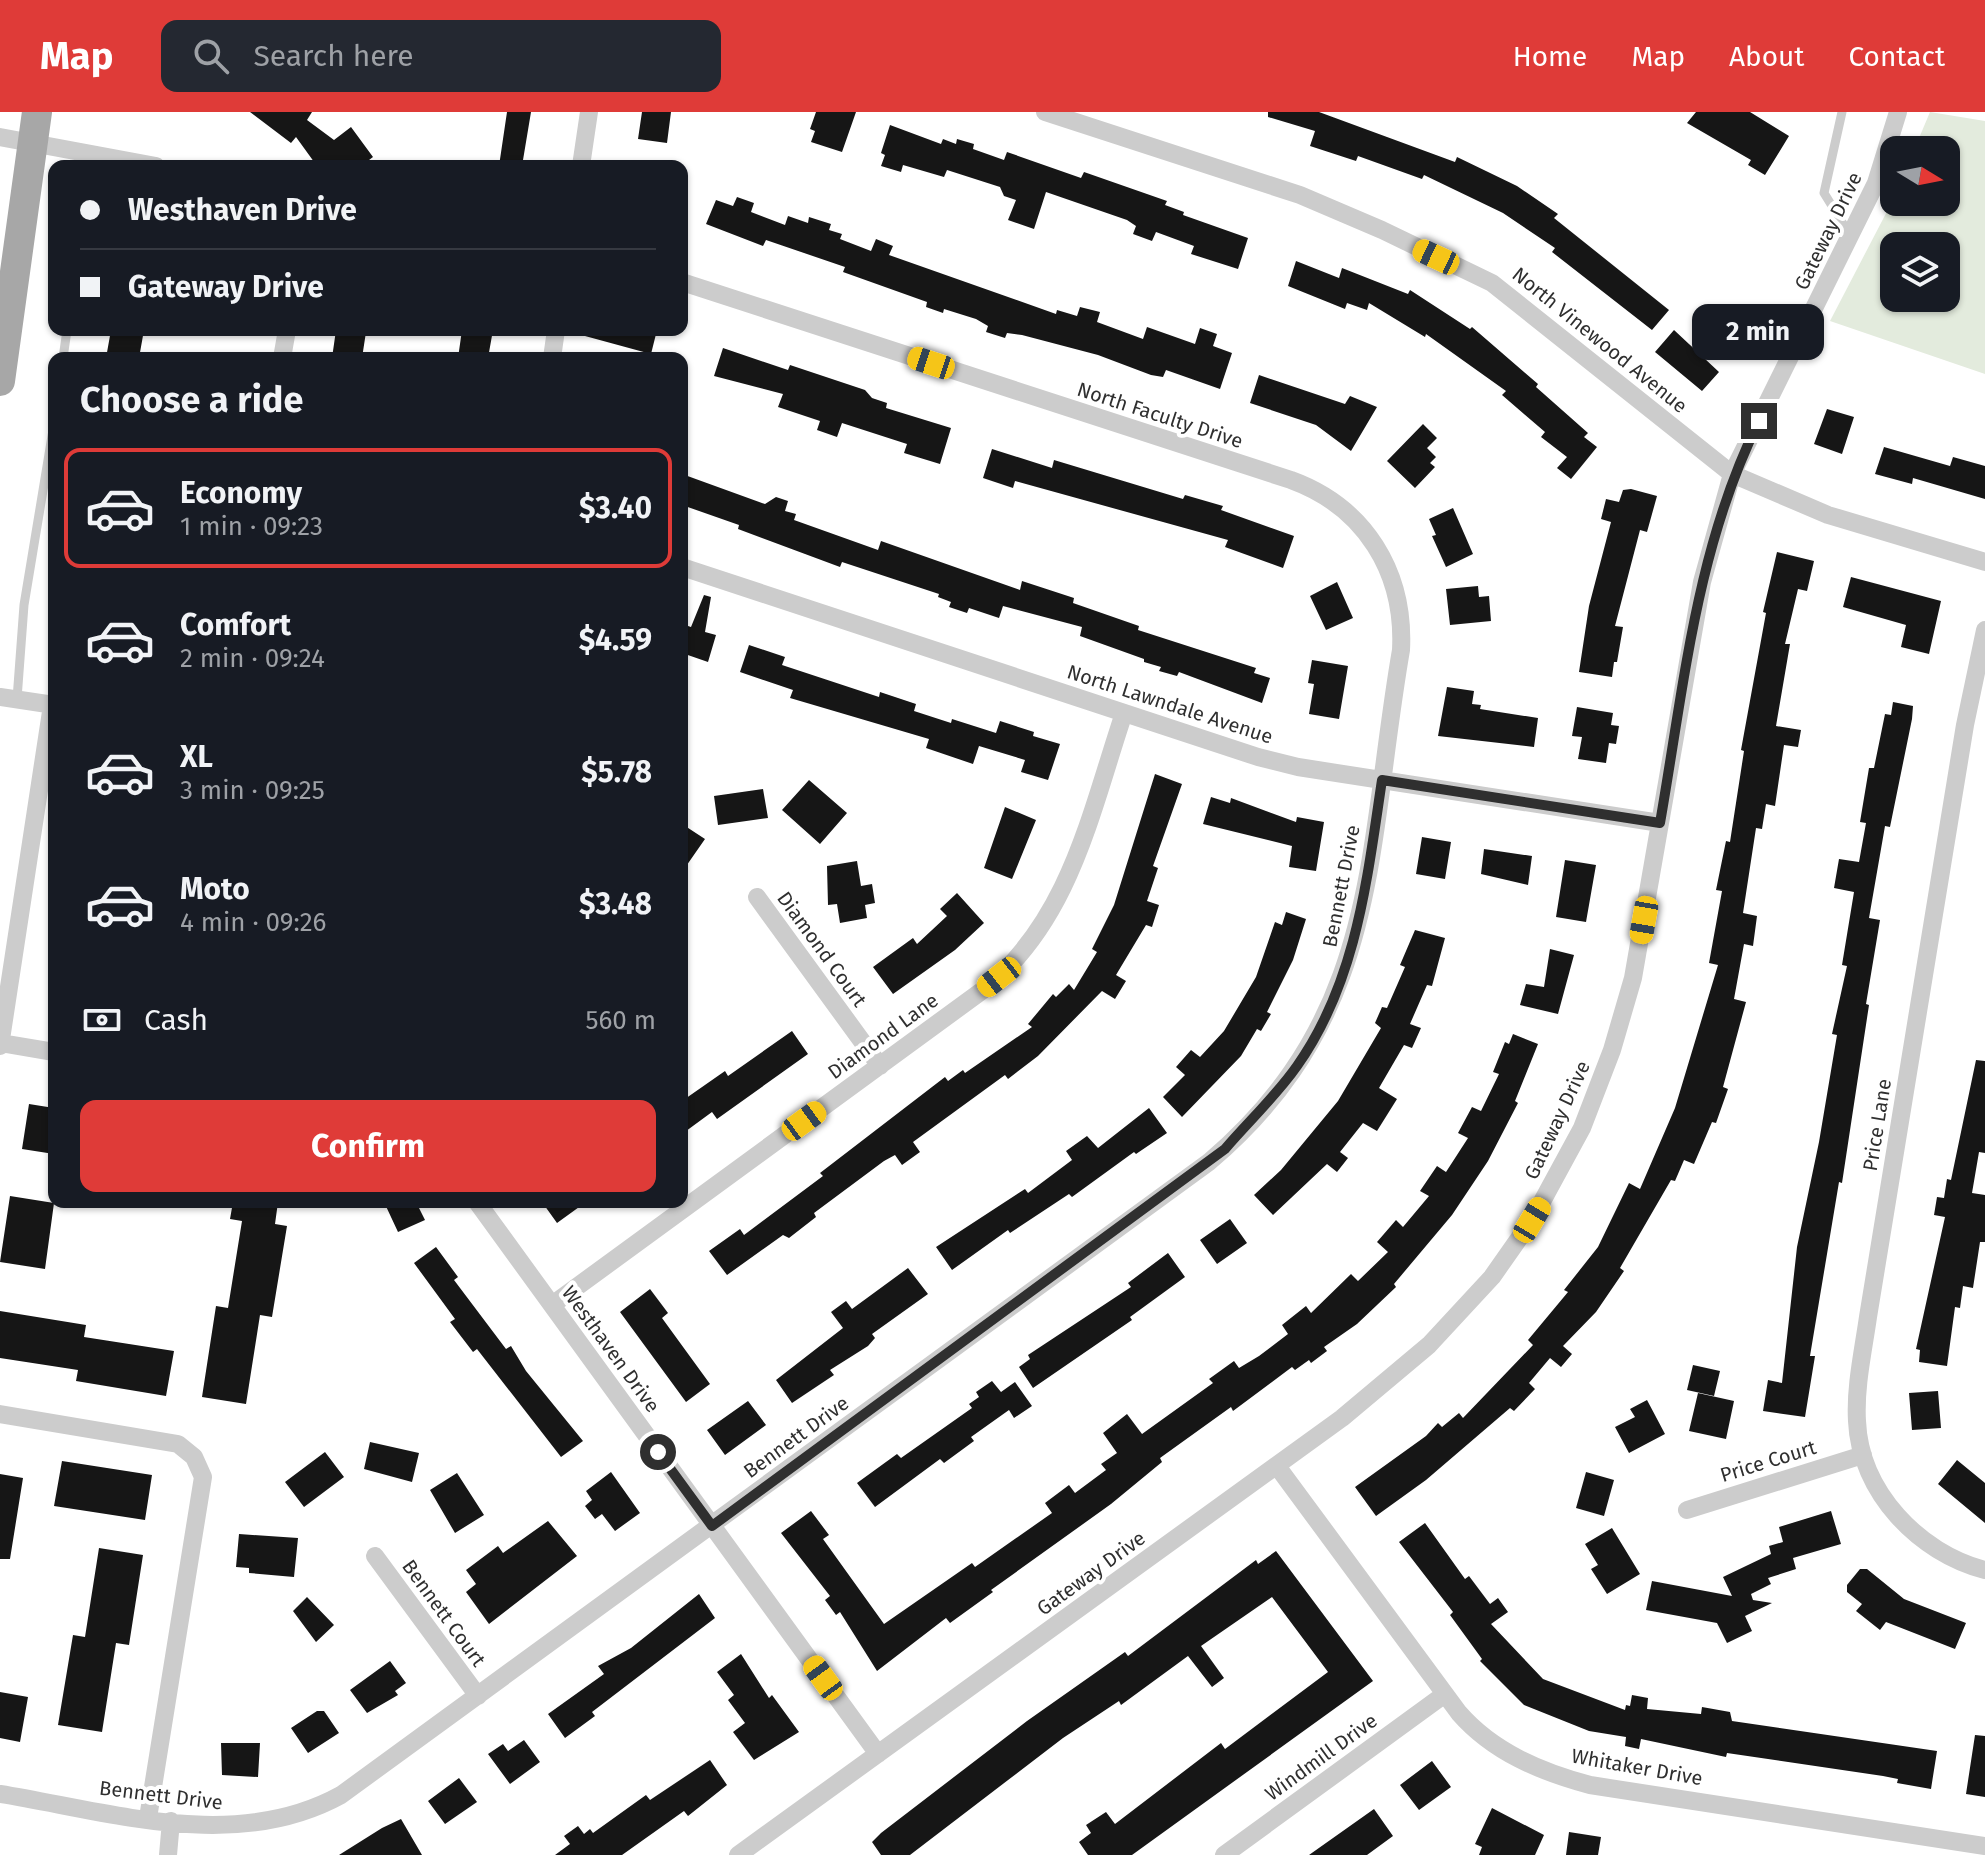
<!DOCTYPE html>
<meta charset="utf-8">
<style>
:root{--surface:#171b24;--page:#242831;--text:#f1f3f6;--muted:#9ea1a6;--line:#363941;--accent:#df3b38}
body{margin:0;font-family:"Fira Sans",sans-serif;background:var(--page);color:var(--text);height:100vh;display:flex;flex-direction:column;font-size:30px;white-space:nowrap}
*{box-sizing:border-box;margin:0}
p{font-size:26px;color:var(--muted)}
.icon{flex:none;width:44px;height:44px;fill:none;stroke:currentColor;stroke-width:2;stroke-linecap:round;stroke-linejoin:round}
.map{position:relative;flex:1;overflow:hidden}
.side{position:absolute;left:48px;top:240px;width:640px;height:856px;display:flex;flex-direction:column;background:var(--surface);border-radius:16px;box-shadow:0 2px 6px #0004}
.side>*{flex:none}
.banner{position:absolute;left:48px;top:48px;width:640px;height:176px;border-radius:16px;box-shadow:0 2px 6px #0004;display:grid;align-content:center;height:176px;padding:0 32px;background:var(--surface)}
.needle{width:52px;rotate:100deg}
.buttons{position:absolute;left:1880px;top:24px;display:grid;gap:16px}
.buttons a{display:grid;place-items:center;width:80px;height:80px;border-radius:16px;background:var(--surface);box-shadow:0 2px 6px #0004;font-size:40px}
.end{position:absolute;width:36px;height:36px;margin:-18px;border:10px solid #2f2f2f;background:#fff;box-shadow:0 0 0 4px #fff}
.from{border-radius:50%}
.bubble{position:absolute;height:56px;border-radius:16px;background:var(--surface);box-shadow:0 2px 6px #0004;font-size:26px;font-weight:700;line-height:56px;text-align:center}
.car{position:absolute;width:24px;height:48px;margin:-24px -12px;border-radius:10px;box-shadow:0 0 6px 2px #0007;background:linear-gradient(#f5c518 24%,#345 0 40%,#f5c518 0 76%,#345 0 86%,#f5c518 0)}
.banner b{display:flex;align-items:center;gap:28px;height:76px;font-size:30px}
.banner b+b{border-top:2px solid var(--line)}
.banner i{width:20px;height:20px;background:var(--text)}
ul{padding:0;list-style:none}
li{display:flex;align-items:center;gap:24px;height:120px;margin:0 16px 12px;padding:0 16px;border:4px solid transparent;border-radius:16px}
li div{flex:1}
li b{display:block;font-size:30px}
li em{font-style:normal;font-weight:700}
li.on{border-color:var(--accent)}
li>.icon{width:72px;height:72px;stroke-width:1.5}
h2{padding:0 32px;font-size:36px;line-height:96px}
.pay{display:flex;align-items:center;gap:20px;height:88px;padding:0 32px;font-size:30px}
.pay p{margin-inline-start:auto}
.cta{display:flex;gap:16px;margin-top:auto;padding:16px 32px}
.cta a{flex:1;height:92px;border-radius:16px;background:var(--accent);color:#fff;font-size:32px;font-weight:700;line-height:92px;text-align:center}
header{display:flex;align-items:center;gap:48px;box-sizing:border-box;height:112px;padding:0 40px;background:var(--accent);color:#fff}
header strong{font-size:38px}
nav{display:flex;gap:44px;margin-inline-start:auto;font-size:28px}
.search{width:560px;height:72px;background:var(--page);display:flex;align-items:center;gap:20px;box-sizing:border-box;padding:0 28px;border-radius:16px;color:var(--muted);font-size:30px}
.map>svg:first-child{display:block}
.green{fill:#e3ebdd;fill-rule:evenodd}
.building{fill:#161616}
.lines{fill:none;stroke-linecap:round;stroke-linejoin:round}
.lane{stroke:#ccc;stroke-width:9}
.street{stroke:#ccc;stroke-width:18}
.primary{stroke:#a7a7a7;stroke-width:30}
.route{stroke:#2f2f2f;stroke-width:10}
.labels{text-anchor:middle;stroke-width:8;stroke-linejoin:round;paint-order:stroke}
.street-label{font-size:20px;fill:#2f2f2f;stroke:#fff}
</style>
<header>
<strong>Map</strong>
<div class="search"><svg class="icon" aria-label="search" viewBox="0 0 24 24"><circle cx="10" cy="10" r="6"/><path d="M15 15l6 6"/></svg>Search here</div>
<nav><a>Home</a><a>Map</a><a>About</a><a>Contact</a></nav>
</header>
<div class="map">
<svg width="1985" height="1743" viewBox="0 0 1985 1743">
<rect width="100%" height="100%" fill="#fff"/>
<path class="green" d="M1930 0 1985 9V262L1830 209 1894 86V90H1946V38H1914ZM1894 134H1946V186H1894Z"/>
<path class="building" d="M250 0H312L307 8 334 28 351 15 373 45 361 54H317L296 25 291 31Z
M507 0H531L522 54H499Z
M642 0H671L667 31 638 27Z
M816 0H856L842 40 811 30 815 19 810 17Z
M1268 0H1319L1455 50 1457 45 1517 74 1558 102 1554 106 1669 198 1652 218 1552 140 1555 136 1503 101 1424 63 1422 67 1358 44 1356 49 1310 34 1315 19 1268 5Z
M1696 0H1750L1789 24 1765 63 1748 53 1751 48 1687 11Z
M890 13 941 32 943 27 956 32 957 27 974 32 973 37 1004 48 1007 40 1081 66 1084 60 1167 89 1165 93 1184 100 1183 103 1248 126 1238 157 1191 142 1194 134 1156 120 1152 129 1133 122 1136 114 1127 108 1046 80 1034 117 1008 108 1016 88 1004 84 1000 75 947 58 944 65 903 53 901 60 881 54 885 43 881 41Z
M737 85 754 91 751 100 785 113 788 104 808 111 809 105 831 112 829 118 842 122 840 127 871 139 876 127 893 134 889 143 1056 202 1057 198 1077 204 1080 195 1100 200 1097 210 1143 227 1147 215 1195 232 1200 216 1217 222 1213 234 1232 241 1220 277 1166 258 1163 265 1151 263 1098 243 1022 223 1007 221 1005 226 986 220 988 214 976 207 944 197 943 201 926 195 927 190 843 160 845 155 766 128 763 134 706 112 716 88 733 94Z
M1296 149 1339 166 1342 156 1408 182 1410 178 1470 217 1472 215 1538 272 1536 275 1588 321 1584 325 1597 335 1571 367 1557 356 1567 345 1541 325 1545 320 1502 283 1506 279 1426 222 1425 225 1369 191 1367 198 1347 191 1345 197 1288 174Z
M111 218H144L139 246H106Z
M336 218 366 220 362 246H332Z
M462 218H493L488 246H458Z
M585 218H657L651 242 585 224Z
M1674 218 1719 260 1702 279 1655 240Z
M723 236 788 258 790 253 865 278 872 286 887 291 886 296 951 316 940 352 904 341 907 332 842 311 837 325 817 318 820 309 778 295 783 282 714 264Z
M1259 263 1345 292 1350 284 1377 295 1351 339 1316 313 1250 291Z
M1827 297 1854 305 1842 342 1814 332Z
M1423 312 1437 326 1427 336 1436 345 1430 351 1435 355 1415 376 1387 349Z
M1884 335 1950 354 1953 345 1985 354V387L1913 366 1912 372 1875 362Z
M992 337 1052 356 1054 348 1183 387 1185 383 1223 394 1221 398 1294 424 1283 456 1225 435 1228 428 1015 369 1013 376 983 366Z
M682 362 765 392 776 385 788 389 785 399 796 402 794 408 878 438 881 429 1020 478 1022 469 1074 486 1073 491 1139 514 1138 518 1256 556 1254 561 1270 566 1262 591 1179 560 1177 564 1159 559 1161 555 1144 550V547L1080 524 1082 515 1003 494 999 506 969 496 967 501 949 495 951 490 938 485 939 482 842 450 840 455 738 417 739 413 682 393Z
M1631 377 1657 384 1647 420 1640 418 1615 514 1623 515 1617 550H1614L1612 565 1579 560 1589 494 1611 410 1601 407 1606 387 1619 390 1623 378Z
M1453 396 1473 442 1446 455 1432 424 1436 423 1429 407Z
M1777 440 1814 449 1807 479 1798 477 1785 532H1790L1776 614 1801 618 1798 635 1784 633 1775 694 1766 692 1762 717 1756 716 1743 801 1757 804 1753 834 1744 832 1734 887 1746 890 1723 975 1728 977 1716 1011 1712 1010 1694 1052 1684 1048 1675 1069 1671 1068 1620 1156 1624 1159 1596 1200 1563 1234 1572 1242 1561 1255 1550 1246 1529 1271 1535 1277 1514 1299 1510 1296 1426 1368 1376 1404 1355 1375 1426 1324 1438 1311 1442 1315 1459 1301 1463 1306 1533 1233 1528 1228 1568 1180 1564 1178 1598 1135 1629 1071 1640 1077 1675 996 1718 853 1709 851 1722 779 1716 778 1726 729 1730 730 1744 639 1741 638 1766 501 1763 500Z
M1851 465 1941 489 1929 542 1901 535 1906 513 1843 495Z
M1337 470 1353 506 1326 518 1310 484Z
M1478 474 1479 485 1489 484 1491 509 1450 513 1446 477Z
M704 483 711 485 705 520 716 523 708 550 682 541V512L691 515Z
M749 533 785 545 782 553 879 585 880 580 916 592 914 599 951 611 952 607 996 621 1000 609 1034 620 1033 624 1060 632 1048 668 1021 660 1025 648 979 634 973 652 926 636 929 627 790 586 793 578 740 560Z
M1312 548 1348 554 1339 607 1309 602 1314 572 1308 571Z
M1447 575 1474 579 1472 592 1481 593 1480 597 1538 606 1534 635 1438 624Z
M1893 590 1913 594 1912 607 1890 715 1885 714 1869 806 1880 808 1866 892 1869 893 1842 1071 1839 1070 1810 1244H1815L1805 1305 1763 1299 1768 1268 1782 1271 1797 1135 1819 1030 1837 923 1832 922 1847 854 1842 853 1854 780 1834 776 1839 747 1859 750 1866 711 1860 710 1869 656H1874L1885 602 1891 603Z
M1577 595 1613 601 1611 613 1619 614 1616 632 1609 631 1606 651 1578 647 1582 625 1572 624Z
M1155 662 1182 672 1153 754 1158 756 1147 789 1159 793 1152 815 1146 813 1116 863 1126 869 1115 887 1102 879 1038 944 1008 967 1005 963 913 1030 920 1040 902 1053 895 1043 884 1049 814 1101 816 1105 789 1126 783 1123 727 1163 709 1139 740 1117 744 1123 823 1064 820 1061 945 965 948 969 963 958 965 961 1032 915 1028 912 1053 882 1056 885 1069 872 1074 878 1097 840 1092 837 1114 793Z
M809 668 847 701 820 732 782 698Z
M763 677 768 706 718 713 714 684Z
M1211 685 1230 691 1231 686 1296 710 1297 705 1324 710 1316 759 1289 755 1292 734 1203 712Z
M1005 695 1036 708 1012 767 984 756Z
M682 712 705 727 682 760Z
M1422 725 1451 730 1445 767 1416 762Z
M1484 737 1532 744 1528 773 1481 762Z
M1565 748 1596 753 1586 810 1556 805Z
M857 749 861 774 872 772 875 791 865 793 867 806 840 811 837 792 828 793 827 754Z
M957 781 984 811 955 838 893 882 873 855 913 826 917 832 947 804 940 797Z
M1286 800 1306 807 1293 848 1267 900 1271 902 1261 919 1257 917 1241 944 1182 1005 1163 985 1185 963 1176 955 1191 938 1200 945 1224 919 1256 865 1275 810 1282 813Z
M1415 818 1445 826 1432 874 1427 873 1410 912 1421 916 1412 936 1404 933 1379 976 1397 987 1377 1019 1363 1011 1340 1040 1348 1046 1337 1060 1327 1052 1273 1103 1254 1083 1281 1058 1338 989 1381 916 1375 911 1382 895 1387 896 1405 855 1400 853Z
M1550 837 1574 843 1558 902 1520 893 1526 872 1544 875Z
M792 919 808 942 717 1007 712 1000 682 1022V989L725 959 728 964Z
M1513 922 1538 932 1515 989 1518 991 1488 1049 1452 1103 1394 1172 1396 1175 1357 1212 1324 1235 1327 1239 1311 1251 1309 1248 1295 1258 1292 1255 1233 1299 1231 1295 1160 1346 1162 1350 1111 1392 991 1478 993 1480 950 1511 946 1506 877 1559 840 1500 836 1503 825 1488 830 1484 781 1421 811 1399 829 1423 823 1427 884 1512 972 1451 975 1455 1052 1401 1045 1391 1069 1373 1075 1381 1106 1358 1101 1352 1117 1341 1103 1321 1127 1302 1142 1322 1213 1271 1209 1267 1234 1249 1239 1256 1259 1244 1288 1222 1282 1213 1306 1194 1311 1201 1351 1162 1358 1169 1388 1140 1377 1130 1396 1108 1403 1115 1429 1084 1420 1079 1437 1054 1446 1060 1468 1026 1458 1021 1472 995 1481 999 1499 962 1493 960 1505 930 1509 932Z
M1976 948 1985 949V1041L1979 1040 1972 1081 1985 1083V1130H1980L1973 1176 1963 1174 1960 1196 1955 1195 1947 1254 1919 1250 1920 1238 1916 1237 1945 1105 1934 1103 1937 1085 1944 1086 1947 1067 1951 1068Z
M29 992 54 996V1042L22 1037Z
M1149 996 1167 1021 1136 1042 1134 1040 1072 1085 1069 1082 1010 1121 1008 1118 952 1158 936 1135 1025 1077 1028 1081 1072 1048 1066 1039 1087 1024 1098 1036Z
M10 1084 54 1091 45 1157 0 1150Z
M233 1090H278L275 1112 287 1114 272 1205 260 1203 246 1292 202 1285 216 1194 228 1196 242 1109 230 1107Z
M384 1090H416L425 1108 398 1120Z
M542 1090H586L557 1111Z
M1230 1107 1247 1131 1217 1152 1200 1128Z
M436 1135 458 1165 454 1168 506 1237 511 1234 526 1259 583 1329 561 1345 477 1237 473 1240 450 1210 455 1207 414 1151Z
M1168 1141 1185 1165 1130 1205 1132 1208 1033 1276 1019 1255 1030 1247 1028 1243 1131 1175 1128 1171Z
M908 1156 928 1182 872 1222 875 1226 868 1234 830 1258 834 1263 792 1291 776 1268 843 1216 831 1200 846 1189 852 1197Z
M650 1177 668 1201 662 1206 710 1272 686 1290 620 1200Z
M0 1199 86 1213 84 1225 174 1239 166 1284 76 1269 78 1258 0 1246Z
M1693 1253 1720 1259 1714 1284 1687 1278Z
M992 1269 1001 1280 1015 1270 1032 1294 1014 1306 1009 1298 971 1325 974 1329 944 1351 940 1347 875 1395 857 1371 897 1342 901 1346 972 1296 969 1292 979 1285 976 1280Z
M1938 1279 1941 1316 1912 1318 1909 1281Z
M1698 1281 1734 1289 1726 1327 1689 1319Z
M1647 1288 1665 1322 1629 1341 1615 1315 1635 1305 1630 1297Z
M748 1289 766 1313 725 1343 707 1318Z
M370 1330 419 1341 412 1370 364 1357Z
M325 1340 344 1365 304 1395 285 1370Z
M1957 1348 1985 1371V1411L1938 1372Z
M62 1349 152 1363 145 1408 54 1394Z
M611 1360 640 1401 615 1419 602 1402 595 1407 585 1394 592 1388 586 1379Z
M1586 1360 1614 1368 1604 1404 1576 1396Z
M457 1361 484 1403 455 1421 430 1378Z
M0 1362 23 1366 10 1447H0Z
M1831 1399 1841 1432 1793 1446 1796 1457 1768 1466 1771 1472 1751 1482 1753 1488 1772 1491 1745 1504 1752 1519 1727 1531 1717 1511 1646 1498 1652 1469 1732 1484 1723 1465 1771 1442 1769 1434 1783 1430 1779 1415Z
M548 1409 577 1444 489 1512 466 1480 476 1472 466 1458 498 1434 503 1441Z
M1425 1411 1465 1467 1469 1464 1490 1492 1498 1486 1508 1500 1491 1512 1543 1567 1625 1598 1626 1593 1630 1594 1632 1583 1648 1586 1647 1597 1701 1602 1702 1595 1730 1600 1732 1609 1937 1639 1931 1677 1897 1671 1898 1667 1883 1664 1727 1641 1726 1645 1641 1627 1639 1637 1625 1634 1626 1625 1589 1619 1524 1593 1480 1549 1482 1547 1450 1503 1453 1500 1399 1430Z
M1612 1416 1640 1462 1607 1482 1591 1457 1598 1453 1585 1432Z
M239 1422 298 1426 294 1465 249 1461V1456L236 1455Z
M99 1436 143 1443 129 1533 116 1531 102 1620 58 1613 73 1523 85 1525Z
M1276 1439 1373 1569 1132 1743H1088L1079 1730 1091 1721 1086 1713 1106 1700 1115 1712 1221 1631 1225 1637 1328 1560 1272 1485 1201 1534 1224 1566 1212 1575 1188 1544 1121 1593 1119 1589 1063 1626 910 1743H881L872 1730 881 1721 1027 1609 1125 1540 1128 1544 1256 1448 1258 1452Z
M1860 1457H1867L1904 1487 1966 1511 1955 1537 1886 1510 1880 1518 1856 1499 1862 1492 1847 1480V1473Z
M699 1482 715 1506 592 1600 595 1604 565 1626 548 1602 604 1562 598 1554 631 1536Z
M307 1485 334 1513 316 1530 293 1499Z
M741 1542 769 1586 772 1583 799 1620 754 1648 733 1620 745 1611 728 1588 734 1583 717 1560Z
M390 1549 406 1571 395 1579 398 1583 367 1601 350 1578Z
M0 1580 28 1585 20 1630 0 1626Z
M317 1599H324L339 1621 308 1641 291 1616Z
M1975 1623 1985 1624V1685L1966 1682Z
M524 1628 540 1650 510 1672 488 1642 503 1632 508 1639Z
M221 1631H260L258 1665 222 1663Z
M710 1648 727 1673 688 1704 684 1699 622 1743H555L570 1732 564 1724 578 1714 584 1722 590 1717 593 1721 646 1683 650 1688Z
M1432 1649 1451 1675 1419 1698 1400 1673Z
M459 1666 477 1690 445 1712 428 1689Z
M1492 1696 1544 1723 1535 1743H1479L1482 1735 1475 1732Z
M1374 1697 1393 1724 1367 1743H1309Z
M401 1707 422 1743H339L382 1716Z
M1569 1720 1601 1725 1598 1743H1566Z"/>
<g class="lines">
<path class="lane" d="M1842 0 1824 81 1850 123
M63 246 67 218
M17 587 24 493 54 312"/>
<path class="street" d="M1045 0 1300 83 1382 118 1492 171 1732 362 1828 403 1985 450
M0 25 156 54
M581 54 589 0
M282 246 287 218
M552 246 556 218
M682 455 1258 645 1298 655 1660 711
M1985 518 1965 613 1868 1205C1863 1240 1855 1275 1857 1309 1860 1380 1919 1441 1985 1458
M0 585 54 593
M757 785 880 954
M0 931 54 940
M0 934 52 593
M477 1090 878 1642
M552 1193 983 878C1070 809 1090 702 1124 601
M0 1302 178 1332 194 1345 203 1365 148 1706
M1277 1354 1459 1601C1493 1640 1541 1660 1590 1673L1985 1734
M1687 1398 1863 1343
M375 1444 478 1584
M0 1682C111 1700 236 1741 341 1683L1209 1050C1381 904 1366 740 1401 538 1405 460 1365 395 1291 368L682 170
M168 1743 171 1709
M738 1743 1342 1306 1429 1233 1492 1165 1532 1108 1582 1016 1612 938 1633 866 1702 470 1732 362 1876 71 1898 0
M1224 1743 1445 1582"/>
<path class="primary" d="M0 269 37 0"/>
</g>
<g class="lines">
<path class="route" d="M658 1340 712 1414 1225 1037C1249 1009 1276 984 1297 954 1357 869 1367 767 1382 668L1660 711C1684 574 1696 436 1759 309"/>
</g>
<g class="labels">
<g class="street-label">
<text transform="translate(1828 119) rotate(-64)" y="7">Gateway Drive</text>
<text transform="translate(1600 228) rotate(39)" y="7">North Vinewood Avenue</text>
<text transform="translate(1160 303) rotate(18)" y="7">North Faculty Drive</text>
<text transform="translate(1170 592) rotate(18)" y="7">North Lawndale Avenue</text>
<text transform="translate(1341 774) rotate(-79)" y="7">Bennett Drive</text>
<text transform="translate(822 837) rotate(54)" y="7">Diamond Court</text>
<text transform="translate(883 924) rotate(-36)" y="7">Diamond Lane</text>
<text transform="translate(1557 1008) rotate(-65)" y="7">Gateway Drive</text>
<text transform="translate(1877 1013) rotate(-81)" y="7">Price Lane</text>
<text transform="translate(611 1237) rotate(54)" y="7">Westhaven Drive</text>
<text transform="translate(796 1325) rotate(-36)" y="7">Bennett Drive</text>
<text transform="translate(1768 1349) rotate(-17)" y="7">Price Court</text>
<text transform="translate(1091 1461) rotate(-36)" y="7">Gateway Drive</text>
<text transform="translate(444 1501) rotate(54)" y="7">Bennett Court</text>
<text transform="translate(1321 1645) rotate(-36)" y="7">Windmill Drive</text>
<text transform="translate(1637 1655) rotate(10)" y="7">Whitaker Drive</text>
<text transform="translate(161 1683) rotate(7)" y="7">Bennett Drive</text>
</g>
</g>
</svg>
<div class="buttons">
<a><svg class="needle" viewBox="-14 -14 28 28"><path d="M0-13l5 13h-10z" fill="#e53935"/><path d="M0 13l5-13h-10z" fill="#9ea1a6"/></svg></a>
<a><svg class="icon" aria-label="layers" viewBox="0 0 24 24"><path d="M12 4l9 5-9 5-9-5zM3 14l9 5 9-5"/></svg></a>
</div>
<i class="end from" style="left:658px;top:1340px"></i>
<i class="end" style="left:1759px;top:309px"></i>
<div class="bubble" style="left:1692px;top:192px;width:132px">2 min</div>
<i class="car" style="left:1436px;top:145px;rotate:295deg"></i>
<i class="car" style="left:931px;top:251px;rotate:288deg"></i>
<i class="car" style="left:1644px;top:808px;rotate:190deg"></i>
<i class="car" style="left:999px;top:865px;rotate:232deg"></i>
<i class="car" style="left:804px;top:1009px;rotate:54deg"></i>
<i class="car" style="left:1532px;top:1108px;rotate:31deg"></i>
<i class="car" style="left:823px;top:1566px;rotate:324deg"></i>
<div class="banner">
<b><i class="from"></i>Westhaven Drive</b>
<b><i></i>Gateway Drive</b>
</div>
<section class="side">
<h2>Choose a ride</h2>
<ul>
<li class="on"><svg class="icon" aria-label="car" viewBox="0 0 24 24"><path d="M5 17H2v-5l4-1 3-4h7l3 4 3 1v5h-3M9 17h6M6 11h13"/><circle cx="7" cy="17" r="2"/><circle cx="17" cy="17" r="2"/></svg><div><b>Economy</b><p>1 min · 09:23</p></div><em>$3.40</em></li>
<li><svg class="icon" aria-label="car" viewBox="0 0 24 24"><path d="M5 17H2v-5l4-1 3-4h7l3 4 3 1v5h-3M9 17h6M6 11h13"/><circle cx="7" cy="17" r="2"/><circle cx="17" cy="17" r="2"/></svg><div><b>Comfort</b><p>2 min · 09:24</p></div><em>$4.59</em></li>
<li><svg class="icon" aria-label="car" viewBox="0 0 24 24"><path d="M5 17H2v-5l4-1 3-4h7l3 4 3 1v5h-3M9 17h6M6 11h13"/><circle cx="7" cy="17" r="2"/><circle cx="17" cy="17" r="2"/></svg><div><b>XL</b><p>3 min · 09:25</p></div><em>$5.78</em></li>
<li><svg class="icon" aria-label="car" viewBox="0 0 24 24"><path d="M5 17H2v-5l4-1 3-4h7l3 4 3 1v5h-3M9 17h6M6 11h13"/><circle cx="7" cy="17" r="2"/><circle cx="17" cy="17" r="2"/></svg><div><b>Moto</b><p>4 min · 09:26</p></div><em>$3.48</em></li>
</ul>
<div class="pay"><svg class="icon" aria-label="cash" viewBox="0 0 24 24"><path d="M3 7h18v10H3z"/><circle cx="12" cy="12" r="2"/></svg>Cash<p>560 m</p></div>
<div class="cta"><a>Confirm</a></div>
</section>
</div>
